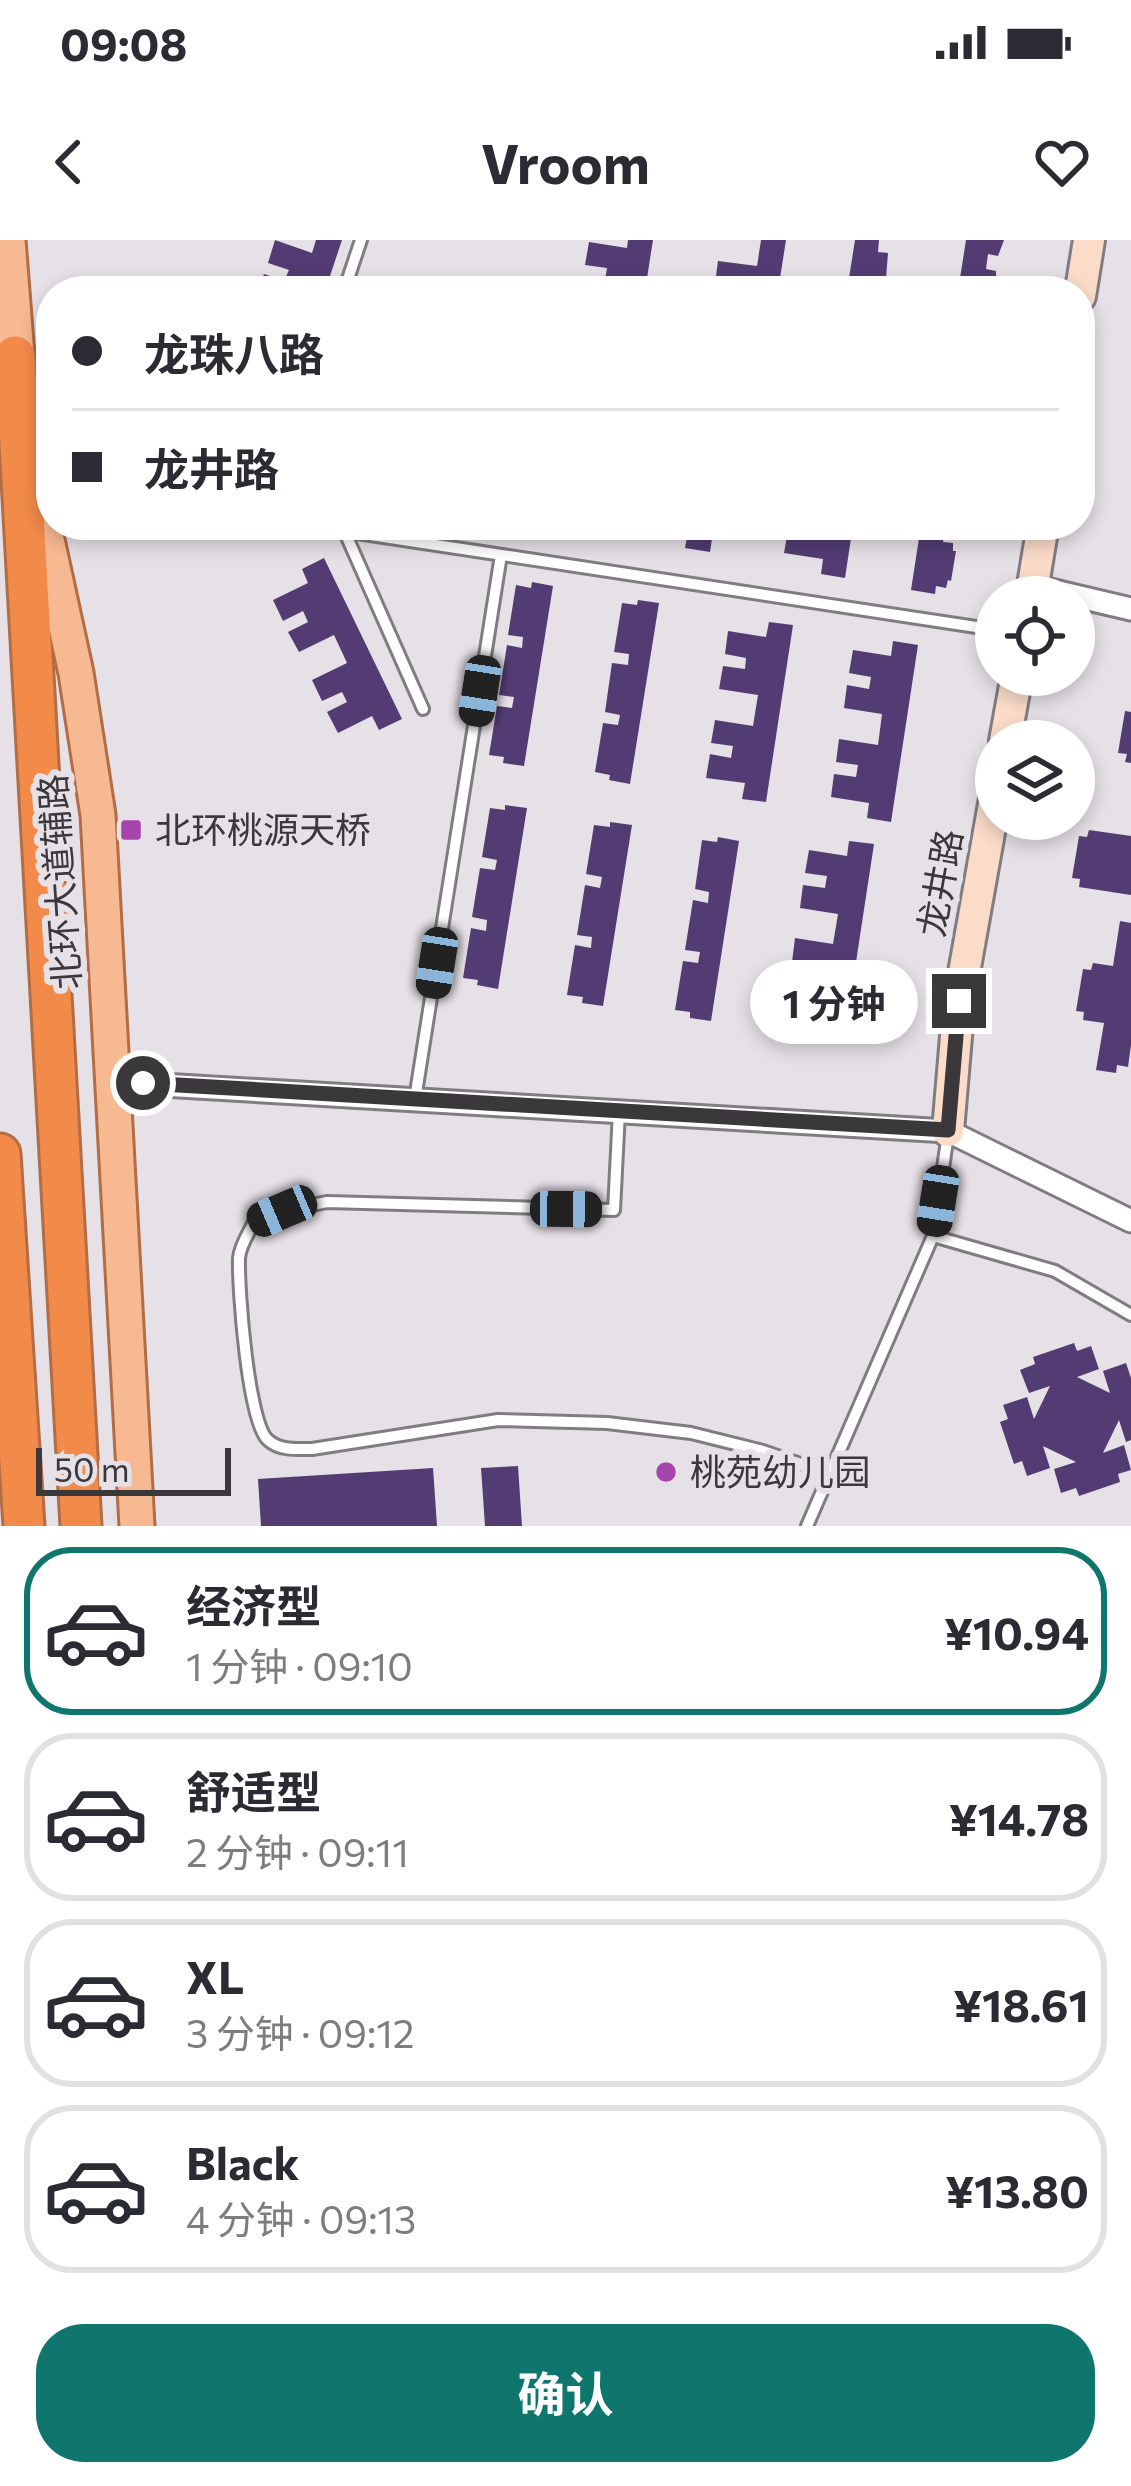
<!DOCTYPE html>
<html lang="zh">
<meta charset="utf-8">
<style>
:root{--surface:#fff;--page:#f2f2f3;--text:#2b2b33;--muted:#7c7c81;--line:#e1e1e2;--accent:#0f766e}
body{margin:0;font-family:Commissioner,"Noto Sans SC",sans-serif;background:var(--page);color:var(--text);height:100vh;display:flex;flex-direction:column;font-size:45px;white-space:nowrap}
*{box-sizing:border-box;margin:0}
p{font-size:39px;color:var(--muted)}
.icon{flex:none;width:66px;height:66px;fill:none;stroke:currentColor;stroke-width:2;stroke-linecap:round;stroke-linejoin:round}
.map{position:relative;height:1286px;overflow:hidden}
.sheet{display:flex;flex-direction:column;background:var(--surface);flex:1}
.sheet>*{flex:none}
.top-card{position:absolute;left:36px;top:36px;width:1059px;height:264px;border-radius:48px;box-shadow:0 6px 18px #0003;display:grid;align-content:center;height:264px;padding:0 36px;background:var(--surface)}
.controls{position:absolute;left:975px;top:336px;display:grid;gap:24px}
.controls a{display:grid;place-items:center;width:120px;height:120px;border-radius:50%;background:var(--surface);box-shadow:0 6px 18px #0003;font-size:60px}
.scale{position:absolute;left:36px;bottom:30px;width:195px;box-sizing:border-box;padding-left:12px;border:6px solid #3a383b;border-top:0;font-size:33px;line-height:42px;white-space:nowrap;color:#3a383b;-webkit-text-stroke:9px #e6e0e7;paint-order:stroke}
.end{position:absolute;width:54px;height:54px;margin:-27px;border:15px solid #3a383b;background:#fff;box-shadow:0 0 0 6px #fff}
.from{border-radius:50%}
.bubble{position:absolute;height:84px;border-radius:42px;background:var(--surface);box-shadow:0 6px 18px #0003;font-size:39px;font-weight:700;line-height:84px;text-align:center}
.car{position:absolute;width:36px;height:72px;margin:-36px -18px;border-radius:15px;box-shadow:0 0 9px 3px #0007;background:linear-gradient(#222 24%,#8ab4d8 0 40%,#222 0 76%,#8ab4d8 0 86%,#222 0)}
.top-card b{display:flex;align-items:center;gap:42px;height:114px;font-size:45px}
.top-card b+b{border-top:3px solid var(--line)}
.top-card i{width:30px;height:30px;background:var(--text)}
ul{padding:21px 0 0;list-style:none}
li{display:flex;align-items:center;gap:36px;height:168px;margin:0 24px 18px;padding:0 12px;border:6px solid var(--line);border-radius:48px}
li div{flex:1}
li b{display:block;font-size:45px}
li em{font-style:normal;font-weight:700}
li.active{border-color:var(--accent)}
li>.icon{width:108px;height:108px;stroke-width:1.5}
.primary-button{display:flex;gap:24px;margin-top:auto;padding:24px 36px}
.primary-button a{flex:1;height:138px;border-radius:48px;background:var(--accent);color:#fff;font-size:48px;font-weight:700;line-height:138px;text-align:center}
.status{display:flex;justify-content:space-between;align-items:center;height:84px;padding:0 60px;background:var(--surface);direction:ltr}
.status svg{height:33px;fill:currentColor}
header{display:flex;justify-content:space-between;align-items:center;height:156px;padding:0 36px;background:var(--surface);font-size:54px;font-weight:700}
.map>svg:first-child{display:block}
.building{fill:#533c73}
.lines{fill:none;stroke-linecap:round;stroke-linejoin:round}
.lane-casing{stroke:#817c82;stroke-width:16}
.street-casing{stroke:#817c82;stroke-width:27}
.secondary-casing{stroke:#817c82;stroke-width:36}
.primary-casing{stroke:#b26d45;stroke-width:39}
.highway-casing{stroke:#b26d45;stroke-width:45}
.lane{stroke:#fff;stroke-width:10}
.street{stroke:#fff;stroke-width:21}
.secondary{stroke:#fbdcc9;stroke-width:30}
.primary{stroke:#f7b992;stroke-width:33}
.highway{stroke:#f28a4a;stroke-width:39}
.route{stroke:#3a383b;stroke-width:15}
.poi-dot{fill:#a645ac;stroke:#e6e0e7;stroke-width:4.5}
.labels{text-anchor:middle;stroke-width:12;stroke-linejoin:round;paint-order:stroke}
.poi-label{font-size:36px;fill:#3a383b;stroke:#e6e0e7;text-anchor:start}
.street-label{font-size:36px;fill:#3a383b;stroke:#e6e0e7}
</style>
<div class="status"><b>09:08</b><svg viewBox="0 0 49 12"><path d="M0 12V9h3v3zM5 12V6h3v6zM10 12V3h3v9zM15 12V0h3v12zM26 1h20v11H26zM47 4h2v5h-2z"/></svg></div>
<header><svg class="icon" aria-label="back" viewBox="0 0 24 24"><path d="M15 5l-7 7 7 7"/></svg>Vroom<svg class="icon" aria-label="heart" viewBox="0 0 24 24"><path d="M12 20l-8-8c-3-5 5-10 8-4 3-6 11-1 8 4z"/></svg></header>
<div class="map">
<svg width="1131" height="1286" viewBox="0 0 1131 1286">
<rect width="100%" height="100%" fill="#e6e0e7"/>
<path class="building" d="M275 0 312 13 316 0H342L325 51H258L264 34 284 41 289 30 268 23Z
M628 0H653L645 51H581L583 36 605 40 607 28 585 25 589 2 627 8Z
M761 0H786L778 51H736V47L715 44 718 21 757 26Z
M855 0H879L878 12 888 13 885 51H847Z
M966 0H1004L998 16 988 14 986 29 996 31V51H958Z
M294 285H319V295L295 296Z
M656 285H714L710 312 685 308 688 292Z
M811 285H853L845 338 821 334 823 319 784 313 788 290 810 293Z
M921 285H946L943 302 953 303V311H956L951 341 948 340 946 348 936 346 935 354 911 350Z
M324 318 402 479 379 490 372 476 338 493 327 472 347 462 342 452 322 461 312 440 347 423 334 395 299 412 288 392 308 382 303 371 283 381 273 360 308 343 302 329Z
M532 342 553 346 524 526 503 523 504 517 489 515 497 466 512 468 514 457 499 455 507 405 522 408 523 397 508 395 516 345 531 348Z
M638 360 659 363 630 544 609 540 610 535 595 532 603 483 618 485 620 475 605 472 612 423 628 425 629 414 614 412 622 363 637 365Z
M769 382 793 385 766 562 742 559 745 543 706 538 710 514 731 518 733 506 711 503 715 480 753 486 758 455 719 449 723 426 745 429 746 418 725 414 728 391 766 397Z
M893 401 918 405 891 582 867 578 869 563 831 557 834 534 856 537 858 525 836 522 839 499 878 505 882 474 844 468 847 445 869 449 871 437 849 433 853 410 891 416Z
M1125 471 1131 472V523L1125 522 1127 514 1118 513Z
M505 565 527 568 498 749 477 745 478 740 463 738 471 688 486 691 487 680 472 677 480 628 495 630 497 620 482 617 490 568 505 570Z
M610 582 632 585 603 766 582 763 583 757 567 755 575 705 591 708 592 697 577 695 585 645 600 648 602 637 586 634 594 585 610 587Z
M1089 590 1131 596V655L1079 647 1080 639 1072 638 1079 596 1087 597Z
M718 597 739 601 711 781 690 778V772L675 770 683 721 698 723 700 712 685 710 693 660 708 663 709 652 695 649 702 600 717 602Z
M849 601 874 604 847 781 822 778 825 762 786 756 790 733 811 736 813 725 792 722 795 698 833 704 838 674 800 668 803 645 825 648 827 636 805 633 809 610 847 616Z
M1120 681 1131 683V805L1128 827 1117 825 1116 833 1096 830 1104 783 1083 780 1084 772 1076 771 1083 729 1091 730 1093 723 1113 726Z
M1074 1103 1077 1111 1091 1106 1099 1129 1077 1137 1110 1153 1103 1131 1126 1123 1131 1138V1200L1126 1202 1119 1180 1103 1213 1124 1205 1131 1230 1118 1234 1120 1242 1079 1256 1076 1248 1061 1253 1054 1229 1076 1222 1043 1206 1050 1228 1027 1236 1022 1221 1014 1224 1000 1182 1008 1179 1003 1165 1027 1157 1034 1179 1050 1146 1029 1153 1020 1130 1035 1124 1033 1117Z
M518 1226 522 1286H485L481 1228Z
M433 1228 437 1286H261L258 1239Z"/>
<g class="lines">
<g class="lane-casing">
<path id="lane" d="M344 51 361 0
M343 288 423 469
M344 291 996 390
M415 859 501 315
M619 872 614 970 327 962 282 971 253 984C248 994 240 1006 239 1018 238 1048 248 1183 268 1200 280 1211 298 1209 312 1209L498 1180 607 1183 691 1193 763 1211 832 1235
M933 996 1055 1031 1131 1075
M807 1286 933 996 948 894"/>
</g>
<g class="street-casing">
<path id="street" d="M1033 346 1131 369
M111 842 948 891 1131 981"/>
</g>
<g class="secondary-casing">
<path id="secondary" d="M1080 56 1089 0
M1031 357 1043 285
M1005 501 1017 435
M948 891 959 761 996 553"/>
</g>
<g class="primary-casing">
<path id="primary" d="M8 0 19 141
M35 245 76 433 98 575 137 1286"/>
</g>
<g class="highway-casing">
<path id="highway" d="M15 116 81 1286
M0 914 24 1286"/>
</g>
<use href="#lane" class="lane"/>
<use href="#street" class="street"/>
<use href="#secondary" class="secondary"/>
<use href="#primary" class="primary"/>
<use href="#highway" class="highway"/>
</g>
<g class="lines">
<path class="route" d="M143 843 948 890 959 761"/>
</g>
<g class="poi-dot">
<rect x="119" y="578" width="24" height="24" rx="6"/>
<circle cx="666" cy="1232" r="12"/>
</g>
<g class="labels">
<g class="poi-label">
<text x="155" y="603">北环桃源天桥</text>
<text x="690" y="1245">桃苑幼儿园</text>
</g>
<g class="street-label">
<text transform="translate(60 642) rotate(-94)" y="13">北环大道辅路</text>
<text transform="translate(940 643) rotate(-80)" y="13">龙井路</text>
</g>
</g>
</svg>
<div class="controls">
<a><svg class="icon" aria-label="locate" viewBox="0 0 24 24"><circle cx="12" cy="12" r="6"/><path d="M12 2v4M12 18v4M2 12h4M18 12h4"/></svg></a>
<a><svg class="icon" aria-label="layers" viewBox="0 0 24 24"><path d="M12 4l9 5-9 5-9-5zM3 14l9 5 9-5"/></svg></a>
</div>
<div class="scale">50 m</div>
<i class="end from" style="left:143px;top:843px"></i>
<i class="end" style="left:959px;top:761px"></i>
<div class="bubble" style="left:750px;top:720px;width:168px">1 分钟</div>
<i class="car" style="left:480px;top:451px;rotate:189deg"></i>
<i class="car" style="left:437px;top:723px;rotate:189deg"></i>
<i class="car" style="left:938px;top:961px;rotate:189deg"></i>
<i class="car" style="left:566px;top:969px;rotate:91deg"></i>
<i class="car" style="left:282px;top:971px;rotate:247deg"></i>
<div class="top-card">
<b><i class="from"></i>龙珠八路</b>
<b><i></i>龙井路</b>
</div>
</div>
<section class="sheet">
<ul>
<li class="active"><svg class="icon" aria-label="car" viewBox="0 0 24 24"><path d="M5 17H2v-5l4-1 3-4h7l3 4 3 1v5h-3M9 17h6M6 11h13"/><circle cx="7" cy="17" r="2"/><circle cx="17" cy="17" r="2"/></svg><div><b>经济型</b><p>1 分钟 · 09:10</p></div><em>¥10.94</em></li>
<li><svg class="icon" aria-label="car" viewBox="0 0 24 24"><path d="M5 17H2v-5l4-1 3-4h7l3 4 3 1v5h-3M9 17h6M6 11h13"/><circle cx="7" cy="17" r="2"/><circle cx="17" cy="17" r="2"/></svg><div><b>舒适型</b><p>2 分钟 · 09:11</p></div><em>¥14.78</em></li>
<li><svg class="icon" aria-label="car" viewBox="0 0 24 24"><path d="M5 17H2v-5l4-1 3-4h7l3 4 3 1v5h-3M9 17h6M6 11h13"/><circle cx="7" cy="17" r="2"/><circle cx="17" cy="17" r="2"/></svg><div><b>XL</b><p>3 分钟 · 09:12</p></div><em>¥18.61</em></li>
<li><svg class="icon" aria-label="car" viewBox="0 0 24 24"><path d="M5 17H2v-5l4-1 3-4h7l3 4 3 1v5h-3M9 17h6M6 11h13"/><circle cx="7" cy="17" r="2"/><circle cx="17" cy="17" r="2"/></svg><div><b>Black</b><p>4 分钟 · 09:13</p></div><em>¥13.80</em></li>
</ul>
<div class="primary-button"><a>确认</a></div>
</section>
